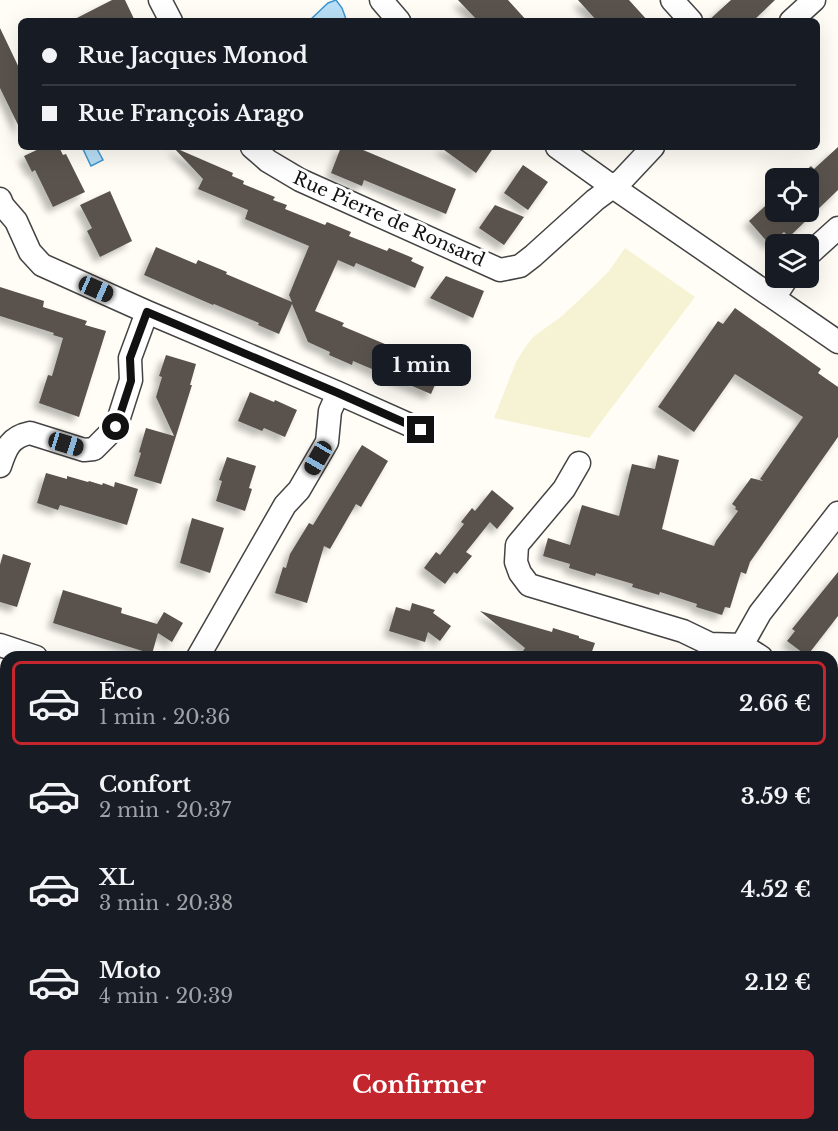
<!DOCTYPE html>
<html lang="fr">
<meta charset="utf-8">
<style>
:root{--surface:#171b24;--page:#242831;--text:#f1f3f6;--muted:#9ea1a6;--line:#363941;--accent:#c4262e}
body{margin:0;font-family:"Libre Baskerville",serif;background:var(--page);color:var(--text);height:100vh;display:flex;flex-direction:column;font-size:22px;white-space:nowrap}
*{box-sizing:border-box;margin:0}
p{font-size:20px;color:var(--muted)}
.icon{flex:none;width:33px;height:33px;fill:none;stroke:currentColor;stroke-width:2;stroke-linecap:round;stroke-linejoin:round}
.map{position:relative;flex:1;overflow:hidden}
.sheet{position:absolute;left:0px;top:651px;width:838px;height:480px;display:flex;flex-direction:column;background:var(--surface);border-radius:18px 18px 0 0;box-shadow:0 6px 24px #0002}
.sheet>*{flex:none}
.banner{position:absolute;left:18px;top:18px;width:802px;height:132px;border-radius:9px;box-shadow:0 6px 24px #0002;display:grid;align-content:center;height:132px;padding:0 24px;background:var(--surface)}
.fabs{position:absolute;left:765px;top:168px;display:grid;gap:12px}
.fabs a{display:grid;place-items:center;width:54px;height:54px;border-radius:9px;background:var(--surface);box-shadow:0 6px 24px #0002;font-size:30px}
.end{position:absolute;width:27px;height:27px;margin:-14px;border:8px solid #111;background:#fff;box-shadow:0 0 0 3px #fff}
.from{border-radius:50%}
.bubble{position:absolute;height:42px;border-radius:9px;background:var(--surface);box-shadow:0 6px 24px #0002;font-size:20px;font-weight:700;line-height:42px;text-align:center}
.car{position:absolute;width:18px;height:36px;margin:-18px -9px;border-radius:8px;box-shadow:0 0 4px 2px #0007;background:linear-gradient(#222 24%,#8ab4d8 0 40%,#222 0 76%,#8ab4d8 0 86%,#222 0)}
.banner b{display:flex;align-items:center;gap:21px;height:57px;font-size:22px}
.banner b+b{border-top:2px solid var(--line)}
.banner i{width:15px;height:15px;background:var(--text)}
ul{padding:10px 0 0;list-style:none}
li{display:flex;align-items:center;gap:18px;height:84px;margin:0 12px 9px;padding:0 12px;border:3px solid transparent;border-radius:9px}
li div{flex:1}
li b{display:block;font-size:22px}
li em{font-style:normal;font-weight:700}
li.selected{border-color:var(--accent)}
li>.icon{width:54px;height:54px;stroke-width:1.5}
.button{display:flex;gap:12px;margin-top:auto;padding:12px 24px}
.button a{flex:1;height:69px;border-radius:9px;background:var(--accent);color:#fff;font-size:24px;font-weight:700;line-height:69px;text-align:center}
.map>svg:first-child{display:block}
.farmland{fill:#f6f3d4}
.water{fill:#b9e0f7;stroke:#3f96cf;stroke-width:1.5}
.building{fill:#5a524d;filter:url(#shadow)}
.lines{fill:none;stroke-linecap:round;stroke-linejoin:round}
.street-casing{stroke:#444;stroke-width:25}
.street{stroke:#fff;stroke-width:22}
.route{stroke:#111;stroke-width:8}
.labels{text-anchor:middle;stroke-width:6;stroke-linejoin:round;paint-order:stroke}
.street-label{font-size:18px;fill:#111;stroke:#fff}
</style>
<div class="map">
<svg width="838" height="1131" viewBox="0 0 838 1131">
<defs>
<filter id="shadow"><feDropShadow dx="-5.5" dy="5.5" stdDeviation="3" flood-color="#0004"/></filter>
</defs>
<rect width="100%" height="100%" fill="#fffdf5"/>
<path class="farmland" d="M625 248 695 297 589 438 494 418 516 362 524 349 533 337 562 316 593 287 609 271Z"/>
<path class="water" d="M336 0 342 8 346 19 343 21H309L328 3Z
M82 147H96L103 160 91 166Z"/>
<path class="building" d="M112 0H125L135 21H71Z
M458 0H508L527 21H478Z
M578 0H629L648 21H597Z
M731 0H775L753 21H708Z
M0 28 21 72V131L0 88Z
M43 147H59L63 155 66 154 85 192 53 207 35 170 32 172 24 156Z
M173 147 233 173 232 176 244 181 243 184 275 197 273 200 287 205 285 209 325 225 327 222 351 232 349 236 387 251 389 248 413 258 411 261 424 267 415 288 356 263 354 267 338 260 315 311 344 323 342 326 423 360 426 351 446 360 431 394 353 361 352 365 329 355 330 352 308 342 292 304 279 334 258 325 259 323 214 304 213 305 144 275 156 247 196 264 198 260 227 272 226 274 292 302 289 295 309 246 245 219 248 210 198 189 203 179Z
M341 147H356L456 189 446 214 364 180 362 186 331 173Z
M440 147H494L476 173Z
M838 147V190L789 237 784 232 770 245 749 221 776 196V212H808V178H797L811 166 814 169Z
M523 165 548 182 528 210 504 193Z
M110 191 132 241 100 257 87 231 92 228 80 205Z
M495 205 524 217 504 245 479 228Z
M446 276 484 291 473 318 430 298Z
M0 287 44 301 43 307 87 321 85 325 106 331 79 417 39 403 48 375 52 376 63 338 53 335 54 333 0 316Z
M735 308 821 369 818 373 838 387V437L750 562 746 574 741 572 730 608 725 607 722 615 696 607 697 604 660 592 659 595 632 587 633 584 596 573 595 576 569 568 570 564 543 556 548 538 570 545 582 505 619 516 632 464 655 469 658 455 679 460 662 529 714 546 716 541 738 511 735 509 736 507 732 504 751 478 763 481 760 479 803 417 735 374 694 432 658 407 718 321 723 324Z
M166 355 196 364 190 385H192L161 484 134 476 141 453 139 452 146 428 174 436 156 397 162 377 159 376Z
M250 392 274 402 275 400 297 410 285 437 264 428 262 431 238 421Z
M362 445 388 461 361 507 356 504 330 549 324 546 307 603 275 593 283 567 286 568 290 554 309 523 313 525Z
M227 457 256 466 249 488 252 489 245 511 216 501 222 481 219 480Z
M46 473 67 479V476L88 482 89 481 102 485 103 483 114 487 115 482 138 489 127 525 60 505 58 510 37 503Z
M492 490 514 508 497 529 490 522 466 552 472 556 457 574 454 572 445 584 424 568 436 552 440 555 464 524 461 522 472 508 475 511Z
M192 518 224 528 210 573 180 563Z
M3 554 31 563 17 607 0 602V565Z
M838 572V616L807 656 787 641 795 631 792 629Z
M63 590 122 608 121 613 157 624 164 612 183 623 172 642 158 633 152 654 53 623Z
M412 603 435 610 433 613 451 626 440 641 428 632 425 642 389 631 396 607 410 611Z
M480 611 552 632 553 628 579 636V638L595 643 590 657H541L523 651 525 648Z"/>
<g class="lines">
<g class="street-casing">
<path id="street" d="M160 0 171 21
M381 0 399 21
M672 0 691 21
M791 21 814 0
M252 147 268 161 300 180 500 270 520 266 533 256 595 200 622 180 653 147
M557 147 613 187 838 342
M0 199 3 206 16 221 30 252 42 265 147 312 338 393 421 430
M808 255 838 228
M774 298 787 278
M579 463 564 489 517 545 516 562 520 573 529 585 683 631 710 644 742 645 761 657
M0 466C6 448 10 437 30 433L84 450 94 449 116 427 131 380 130 358 147 312
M0 645 36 657
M742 645 760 613 838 513
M198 657 285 505 299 490 327 442 330 411 338 393
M832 684 838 686
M832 957 838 963
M0 1002 6 988
M0 1028 6 1031
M832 1067H838
M531 1125 533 1131
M68 1131 69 1125
M655 1131 656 1125"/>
</g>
<use href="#street" class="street"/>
</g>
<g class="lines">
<path class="route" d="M116 427 131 381 130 358 147 312 338 393 421 430"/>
</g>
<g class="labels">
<g class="street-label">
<text transform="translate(389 219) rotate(24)" y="6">Rue Pierre de Ronsard</text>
</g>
</g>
</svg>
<div class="fabs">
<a><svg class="icon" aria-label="locate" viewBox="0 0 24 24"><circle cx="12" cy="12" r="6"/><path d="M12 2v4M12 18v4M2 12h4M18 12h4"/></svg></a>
<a><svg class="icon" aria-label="layers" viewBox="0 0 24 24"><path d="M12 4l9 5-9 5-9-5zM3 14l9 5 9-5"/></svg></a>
</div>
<i class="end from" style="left:116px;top:427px"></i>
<i class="end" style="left:421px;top:430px"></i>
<div class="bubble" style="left:372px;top:344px;width:99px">1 min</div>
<i class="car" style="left:96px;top:289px;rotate:114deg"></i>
<i class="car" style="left:66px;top:444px;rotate:107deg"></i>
<i class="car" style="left:318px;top:458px;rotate:210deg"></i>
<div class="banner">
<b><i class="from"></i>Rue Jacques Monod</b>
<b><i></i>Rue François Arago</b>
</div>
<section class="sheet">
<ul>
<li class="selected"><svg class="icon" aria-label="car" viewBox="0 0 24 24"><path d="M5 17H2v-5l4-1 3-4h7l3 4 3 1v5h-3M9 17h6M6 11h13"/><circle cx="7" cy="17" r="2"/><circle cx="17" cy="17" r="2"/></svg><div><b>Éco</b><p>1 min · 20:36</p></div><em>2.66 €</em></li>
<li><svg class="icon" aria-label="car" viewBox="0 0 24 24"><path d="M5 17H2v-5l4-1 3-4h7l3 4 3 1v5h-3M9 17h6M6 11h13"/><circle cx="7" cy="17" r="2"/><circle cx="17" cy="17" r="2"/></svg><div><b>Confort</b><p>2 min · 20:37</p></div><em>3.59 €</em></li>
<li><svg class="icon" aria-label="car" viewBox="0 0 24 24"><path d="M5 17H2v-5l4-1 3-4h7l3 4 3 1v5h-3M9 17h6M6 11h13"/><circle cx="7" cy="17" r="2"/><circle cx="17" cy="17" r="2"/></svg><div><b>XL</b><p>3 min · 20:38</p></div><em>4.52 €</em></li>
<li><svg class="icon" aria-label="car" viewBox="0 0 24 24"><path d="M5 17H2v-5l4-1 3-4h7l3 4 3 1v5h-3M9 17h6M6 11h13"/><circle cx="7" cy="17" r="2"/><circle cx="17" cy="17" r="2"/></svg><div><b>Moto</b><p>4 min · 20:39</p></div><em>2.12 €</em></li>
</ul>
<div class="button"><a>Confirmer</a></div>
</section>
</div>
